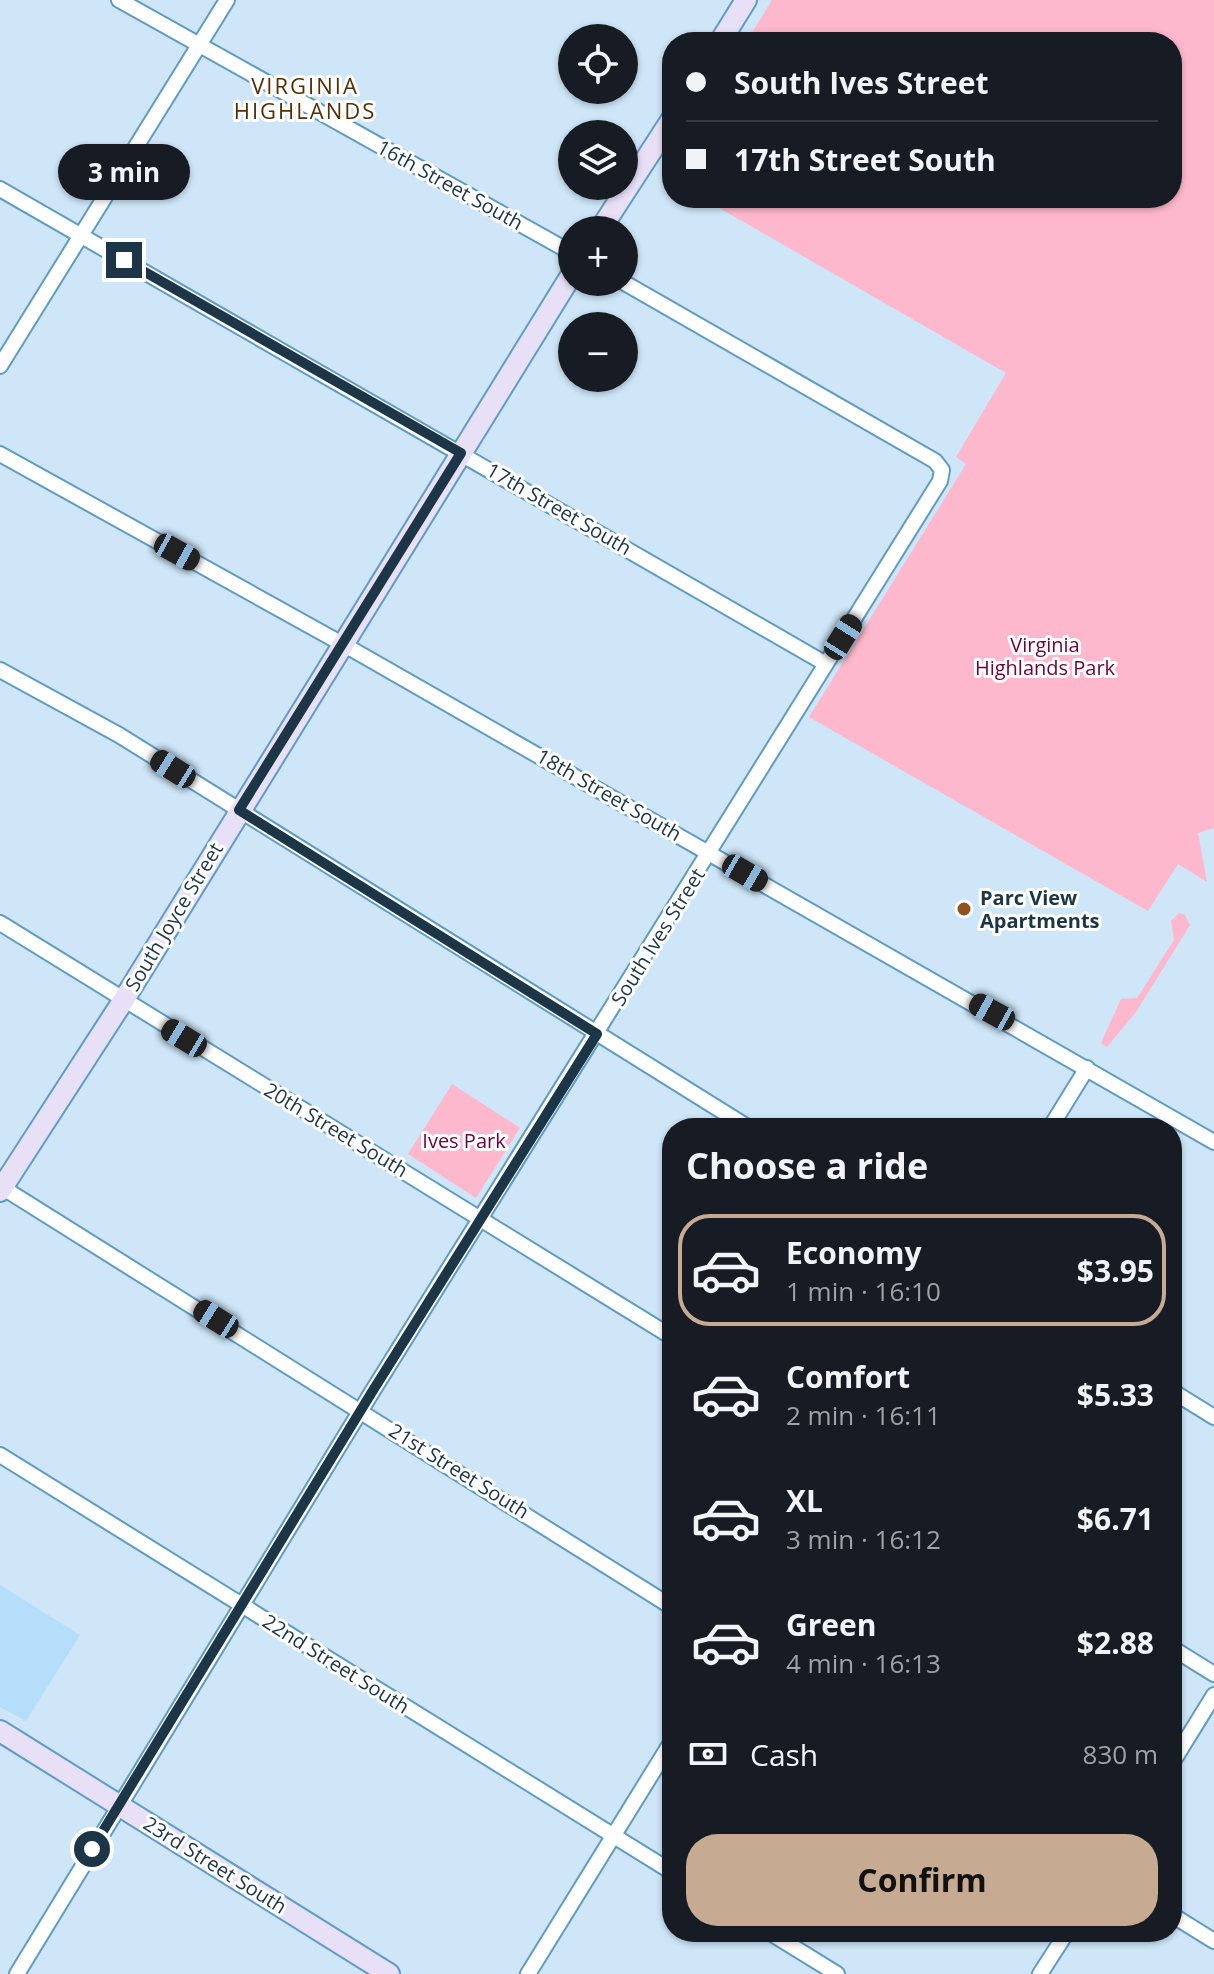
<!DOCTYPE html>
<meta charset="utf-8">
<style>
:root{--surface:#171b24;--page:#242831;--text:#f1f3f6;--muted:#9ea1a6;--line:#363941;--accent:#c6ab92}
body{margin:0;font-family:"Open Sans",sans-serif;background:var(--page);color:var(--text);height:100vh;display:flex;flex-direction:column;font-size:30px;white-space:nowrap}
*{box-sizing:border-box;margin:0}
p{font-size:26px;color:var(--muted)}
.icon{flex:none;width:44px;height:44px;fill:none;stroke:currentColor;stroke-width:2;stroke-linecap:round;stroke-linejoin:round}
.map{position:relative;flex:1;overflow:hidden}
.details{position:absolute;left:662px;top:1118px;width:520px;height:824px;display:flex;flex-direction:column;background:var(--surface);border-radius:32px;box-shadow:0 2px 6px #0004}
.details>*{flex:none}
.banner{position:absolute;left:662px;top:32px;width:520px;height:176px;border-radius:32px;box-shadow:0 2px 6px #0004;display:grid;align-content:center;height:176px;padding:0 24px;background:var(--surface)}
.controls{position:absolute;left:558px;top:24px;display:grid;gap:16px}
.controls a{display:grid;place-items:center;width:80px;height:80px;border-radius:50%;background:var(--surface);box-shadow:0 2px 6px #0004;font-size:40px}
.end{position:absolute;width:36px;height:36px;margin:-18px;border:10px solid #1c3647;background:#fff;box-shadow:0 0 0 4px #fff}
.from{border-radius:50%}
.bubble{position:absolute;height:56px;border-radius:28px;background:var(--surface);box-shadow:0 2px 6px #0004;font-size:26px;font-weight:700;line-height:56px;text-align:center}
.car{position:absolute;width:24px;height:48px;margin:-24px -12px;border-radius:10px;box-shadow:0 0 6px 2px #0007;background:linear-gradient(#222 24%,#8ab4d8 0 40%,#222 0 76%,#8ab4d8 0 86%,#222 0)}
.banner b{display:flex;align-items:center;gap:28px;height:76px;font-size:30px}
.banner b+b{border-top:2px solid var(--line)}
.banner i{width:20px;height:20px;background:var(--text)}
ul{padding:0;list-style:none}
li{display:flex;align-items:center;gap:24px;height:112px;margin:0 16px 12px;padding:0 8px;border:4px solid transparent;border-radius:32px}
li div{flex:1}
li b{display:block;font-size:30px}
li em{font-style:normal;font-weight:700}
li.current{border-color:var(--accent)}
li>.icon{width:72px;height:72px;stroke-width:1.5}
h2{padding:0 24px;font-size:36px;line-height:96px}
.pay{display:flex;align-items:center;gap:20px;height:88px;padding:0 24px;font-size:30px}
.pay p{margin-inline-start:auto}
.action{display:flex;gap:16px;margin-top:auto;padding:16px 24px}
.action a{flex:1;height:92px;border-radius:32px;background:var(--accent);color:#111;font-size:32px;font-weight:700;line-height:92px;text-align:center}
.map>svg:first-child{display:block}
.built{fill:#b5defb}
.green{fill:#feb8cd}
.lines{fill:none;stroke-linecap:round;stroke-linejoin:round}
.street-casing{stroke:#5e9cc6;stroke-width:18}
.secondary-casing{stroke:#5e9cc6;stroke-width:24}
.street{stroke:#fff;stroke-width:14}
.secondary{stroke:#e8e0f7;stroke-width:20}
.route{stroke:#1c3647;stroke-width:10}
.poi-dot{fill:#915317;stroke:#fff;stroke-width:3}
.labels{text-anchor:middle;stroke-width:6;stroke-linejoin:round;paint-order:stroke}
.street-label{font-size:20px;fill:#1c3647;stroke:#fff}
.park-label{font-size:20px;fill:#74003b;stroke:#fff}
.poi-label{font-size:20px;font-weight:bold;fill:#1c3647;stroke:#fff;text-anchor:start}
.neighbourhood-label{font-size:22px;letter-spacing:2px;fill:#572d02;stroke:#fff}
</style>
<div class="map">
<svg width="1214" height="1974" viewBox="0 0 1214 1974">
<rect width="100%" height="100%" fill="#cee6f8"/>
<path class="built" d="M0 1585 80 1635 26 1721 0 1707Z"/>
<path class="green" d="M772 0H1214V828L1198 833 1207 882 1178 864 1148 911 809 717 966 464 956 457 1006 373 702 198H1172V42H746Z
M1179 913 1185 915 1190 925 1136 1012 1107 1047 1101 1043 1121 999 1137 998 1174 940 1171 921Z
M452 1084 520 1128 476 1198 408 1154Z"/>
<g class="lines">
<g class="street-casing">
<path id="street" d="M119 0 572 253
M0 189 826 664
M0 366 227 0
M0 454 355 651 1214 1142
M0 670 119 735 749 1128
M0 923 672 1337
M1050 1128 1087 1068
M0 1186 672 1607
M1172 1391 1214 1417
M0 1455 672 1872
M1172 1648 1214 1674
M1172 1763 1214 1695
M1172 1915 1214 1941
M769 1932 837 1974
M17 1974 372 1392 940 481 942 470 935 461 623 282
M528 1974 672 1741
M1040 1974 1067 1932"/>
</g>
<g class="secondary-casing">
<path id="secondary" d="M720 42 746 0
M600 230 672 119
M0 1191 123 1001 572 274
M0 1731 389 1974"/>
</g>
<use href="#street" class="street"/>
<use href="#secondary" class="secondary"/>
</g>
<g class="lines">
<path class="route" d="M92 1849 372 1392 597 1034 239 810 461 453 124 260"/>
</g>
<circle class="poi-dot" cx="964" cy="909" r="8"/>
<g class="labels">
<g class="street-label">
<text transform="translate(450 185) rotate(29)" y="7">16th Street South</text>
<text transform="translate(559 509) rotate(30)" y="7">17th Street South</text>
<text transform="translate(609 795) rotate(30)" y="7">18th Street South</text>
<text transform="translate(174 917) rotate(-59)" y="7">South Joyce Street</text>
<text transform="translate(658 937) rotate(-58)" y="7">South Ives Street</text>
<text transform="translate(336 1130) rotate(31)" y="7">20th Street South</text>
<text transform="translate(459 1471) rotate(32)" y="7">21st Street South</text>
<text transform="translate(336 1664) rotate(32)" y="7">22nd Street South</text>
<text transform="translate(215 1865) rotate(32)" y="7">23rd Street South</text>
</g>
<g class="park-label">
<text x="1045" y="652">Virginia<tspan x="1045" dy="23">Highlands Park</tspan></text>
<text x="464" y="1148">Ives Park</text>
</g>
<g class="poi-label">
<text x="980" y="905">Parc View<tspan x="980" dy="23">Apartments</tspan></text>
</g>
<g class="neighbourhood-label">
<text x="305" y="94">VIRGINIA<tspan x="305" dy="25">HIGHLANDS</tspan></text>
</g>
</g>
</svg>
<div class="controls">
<a><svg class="icon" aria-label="locate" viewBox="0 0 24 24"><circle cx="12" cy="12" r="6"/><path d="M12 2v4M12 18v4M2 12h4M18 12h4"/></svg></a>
<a><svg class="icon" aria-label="layers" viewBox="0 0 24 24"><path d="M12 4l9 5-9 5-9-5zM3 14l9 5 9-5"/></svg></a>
<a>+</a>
<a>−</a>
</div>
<i class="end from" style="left:92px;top:1849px"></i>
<i class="end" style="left:124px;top:260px"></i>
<div class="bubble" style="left:58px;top:144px;width:132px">3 min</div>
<i class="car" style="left:177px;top:552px;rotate:119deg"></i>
<i class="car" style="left:843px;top:637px;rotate:32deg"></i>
<i class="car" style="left:173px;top:769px;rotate:302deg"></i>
<i class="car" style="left:745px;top:873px;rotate:120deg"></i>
<i class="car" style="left:992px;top:1012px;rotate:299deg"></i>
<i class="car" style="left:184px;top:1038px;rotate:301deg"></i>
<i class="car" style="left:216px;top:1319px;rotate:302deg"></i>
<div class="banner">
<b><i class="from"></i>South Ives Street</b>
<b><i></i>17th Street South</b>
</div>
<section class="details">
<h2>Choose a ride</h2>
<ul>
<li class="current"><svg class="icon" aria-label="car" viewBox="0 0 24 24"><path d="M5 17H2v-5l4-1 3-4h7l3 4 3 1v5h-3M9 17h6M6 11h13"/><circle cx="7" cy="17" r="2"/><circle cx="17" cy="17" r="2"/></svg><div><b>Economy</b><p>1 min · 16:10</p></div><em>$3.95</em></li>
<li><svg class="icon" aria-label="car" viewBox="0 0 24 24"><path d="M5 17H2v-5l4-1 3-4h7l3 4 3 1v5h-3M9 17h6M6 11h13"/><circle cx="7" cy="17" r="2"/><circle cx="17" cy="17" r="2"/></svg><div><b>Comfort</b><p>2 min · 16:11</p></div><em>$5.33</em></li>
<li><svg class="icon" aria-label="car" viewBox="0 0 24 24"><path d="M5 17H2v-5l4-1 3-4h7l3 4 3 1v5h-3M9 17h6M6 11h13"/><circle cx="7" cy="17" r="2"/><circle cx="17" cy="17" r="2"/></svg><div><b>XL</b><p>3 min · 16:12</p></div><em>$6.71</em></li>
<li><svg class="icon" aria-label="car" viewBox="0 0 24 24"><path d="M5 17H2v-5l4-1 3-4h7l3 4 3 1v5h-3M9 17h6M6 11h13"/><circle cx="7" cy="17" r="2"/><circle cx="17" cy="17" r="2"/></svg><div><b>Green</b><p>4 min · 16:13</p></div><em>$2.88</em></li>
</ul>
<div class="pay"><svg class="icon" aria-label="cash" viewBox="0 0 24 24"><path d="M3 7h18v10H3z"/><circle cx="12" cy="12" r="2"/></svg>Cash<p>830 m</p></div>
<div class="action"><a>Confirm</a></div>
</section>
</div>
